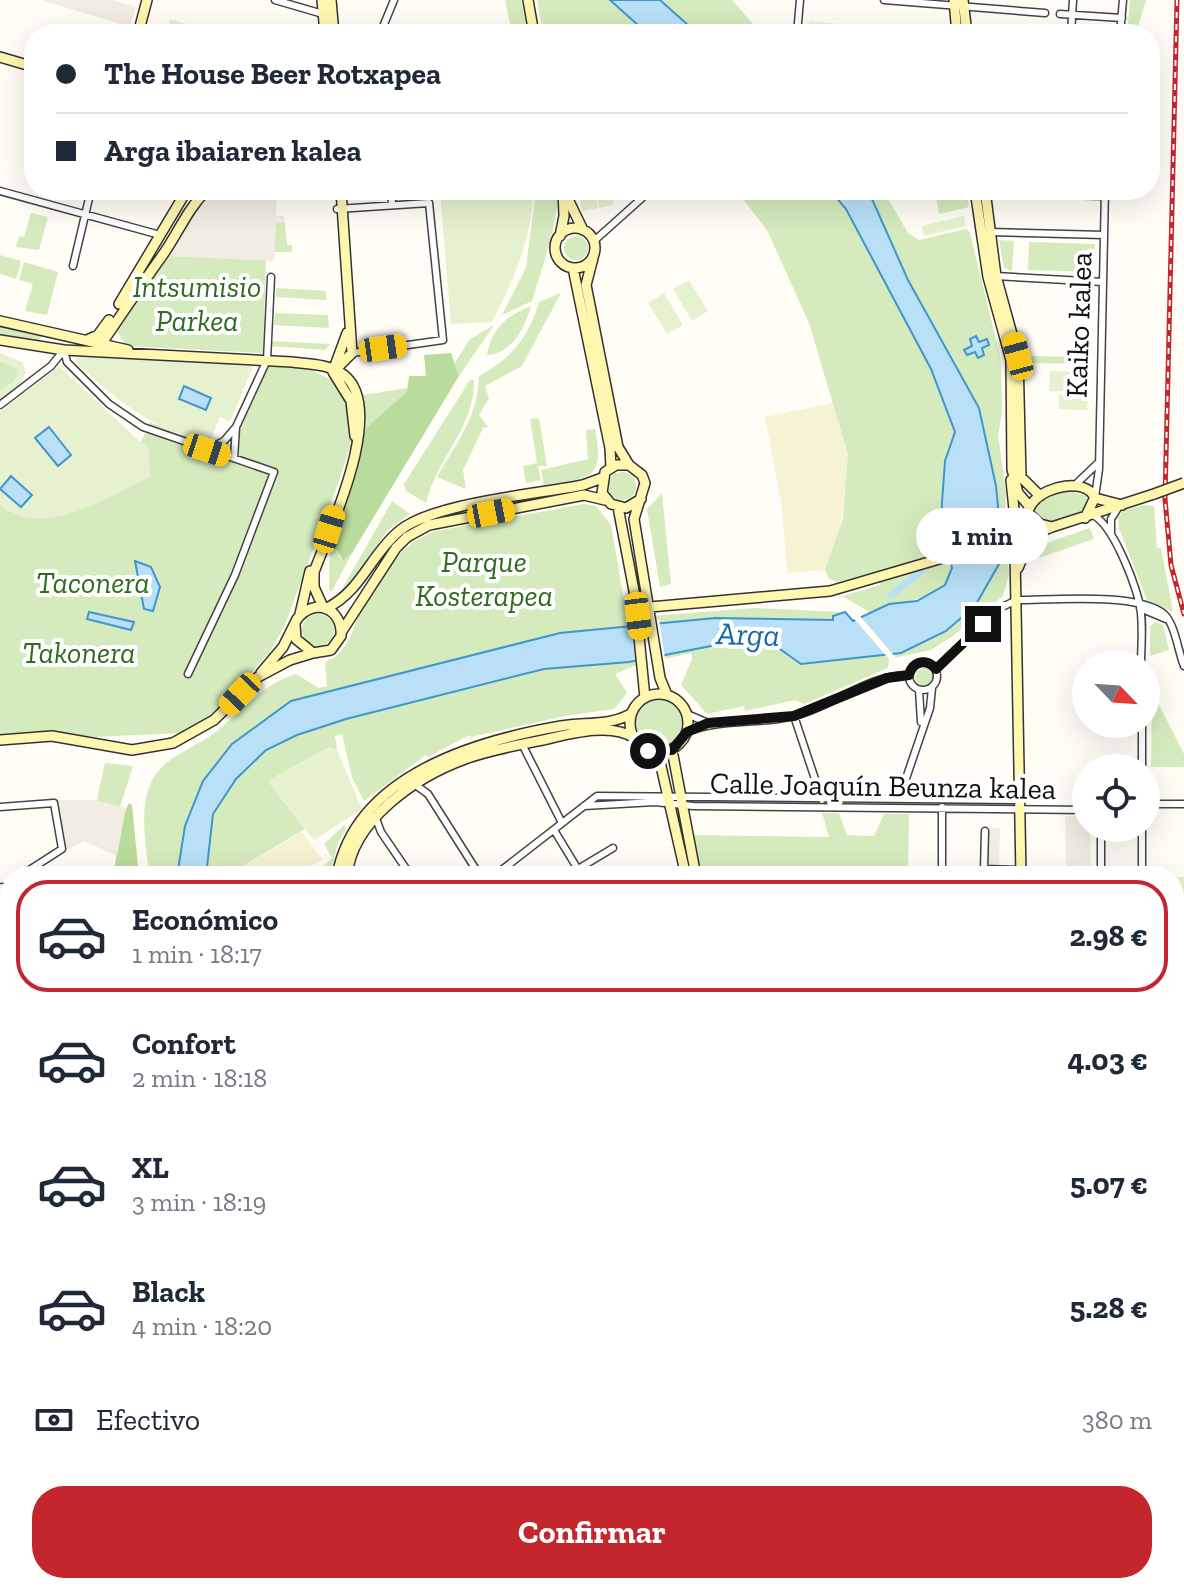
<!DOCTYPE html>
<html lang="es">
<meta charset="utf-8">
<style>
:root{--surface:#fff;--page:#f2f2f3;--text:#1f2937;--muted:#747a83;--line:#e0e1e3;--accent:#c4262e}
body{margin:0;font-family:"Zilla Slab",serif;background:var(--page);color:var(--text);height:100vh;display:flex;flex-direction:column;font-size:30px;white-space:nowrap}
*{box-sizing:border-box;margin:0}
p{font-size:26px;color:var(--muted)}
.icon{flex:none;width:44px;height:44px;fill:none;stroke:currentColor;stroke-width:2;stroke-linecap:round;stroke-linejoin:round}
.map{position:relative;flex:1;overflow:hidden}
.details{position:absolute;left:0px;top:866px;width:1184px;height:728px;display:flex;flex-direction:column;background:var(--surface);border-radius:32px 32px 0 0;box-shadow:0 8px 32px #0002}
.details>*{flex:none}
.hud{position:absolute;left:24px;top:24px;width:1136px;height:176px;border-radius:32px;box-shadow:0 8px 32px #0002;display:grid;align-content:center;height:176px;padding:0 32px;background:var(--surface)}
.needle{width:52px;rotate:115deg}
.buttons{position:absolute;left:1072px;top:650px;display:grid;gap:16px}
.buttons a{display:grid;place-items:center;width:88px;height:88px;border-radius:50%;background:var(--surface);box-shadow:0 8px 32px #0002;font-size:40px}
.end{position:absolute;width:36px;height:36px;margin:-18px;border:10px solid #111;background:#fff;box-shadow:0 0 0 4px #fff}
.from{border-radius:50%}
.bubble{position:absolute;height:56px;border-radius:28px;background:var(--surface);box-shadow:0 8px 32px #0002;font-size:26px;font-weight:800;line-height:56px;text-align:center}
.car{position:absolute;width:24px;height:48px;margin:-24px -12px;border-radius:10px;box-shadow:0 0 6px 2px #0007;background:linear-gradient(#f5c518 24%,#345 0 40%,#f5c518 0 76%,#345 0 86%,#f5c518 0)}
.hud b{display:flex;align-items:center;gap:28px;height:76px;font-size:30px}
.hud b+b{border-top:2px solid var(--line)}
.hud i{width:20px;height:20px;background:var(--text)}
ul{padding:14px 0 0;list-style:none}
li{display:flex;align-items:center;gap:24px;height:112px;margin:0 16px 12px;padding:0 16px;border:4px solid transparent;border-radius:32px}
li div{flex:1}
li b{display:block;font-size:30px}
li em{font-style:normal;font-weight:800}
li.selected{border-color:var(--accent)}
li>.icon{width:72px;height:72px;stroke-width:1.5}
.pay{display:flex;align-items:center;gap:20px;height:88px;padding:0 32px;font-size:30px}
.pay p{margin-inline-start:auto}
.cta{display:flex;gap:16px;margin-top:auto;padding:16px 32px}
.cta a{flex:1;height:92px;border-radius:32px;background:var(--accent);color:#fff;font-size:32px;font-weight:800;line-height:92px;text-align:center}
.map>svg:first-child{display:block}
.farmland{fill:#f6f3d4}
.green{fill:#d5ebbd}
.forest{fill:#b9dc9c}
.pitch{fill:#e6f2cf}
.plaza{fill:#f1ede2}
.water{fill:#b9e0f7;stroke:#3f96cf;stroke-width:2}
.pier{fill:#fffdf5}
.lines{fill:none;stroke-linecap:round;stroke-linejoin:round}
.canal{stroke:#b9e0f7;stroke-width:7}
.street-casing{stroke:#444;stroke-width:9}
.secondary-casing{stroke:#333;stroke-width:12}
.street{stroke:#fff;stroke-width:6}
.secondary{stroke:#fff6b0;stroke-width:9}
.rail-casing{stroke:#c4262e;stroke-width:5}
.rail{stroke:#fff;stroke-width:2;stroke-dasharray:6;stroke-linecap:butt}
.secondary-bridge-casing{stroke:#333;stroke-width:12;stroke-linecap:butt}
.secondary-bridge{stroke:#fff6b0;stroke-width:9}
.route{stroke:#111;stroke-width:10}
.labels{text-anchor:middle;stroke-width:8;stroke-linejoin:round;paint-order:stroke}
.park-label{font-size:30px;font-style:italic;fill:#2f6b1f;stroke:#fff}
.street-label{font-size:30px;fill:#111;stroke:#fff}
.water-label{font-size:32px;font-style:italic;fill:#1768a6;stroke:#fff}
</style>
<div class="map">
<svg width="1184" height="1594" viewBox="0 0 1184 1594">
<rect width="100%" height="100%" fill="#fffdf5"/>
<path class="farmland" d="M835 402 848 454 846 494 838 540 825 570 787 573 782 507 765 417Z
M302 832 323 860 287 876H226Z"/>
<path class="green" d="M505 0H521L528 34H512Z
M537 0H610L648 34H543Z
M660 0H732L762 34H698Z
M1130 0H1146L1136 34H1127Z
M536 190H558C558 226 542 266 532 301L502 315 526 268Z
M736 190H830L846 209 931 369 955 432 945 461 941 530 952 568 945 585C923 603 896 600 873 614L842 596 880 585 877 571 837 582 829 579 825 570 843 519 848 454 809 323 767 230Z
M868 190H883L908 233 919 240 966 229 970 233 1001 360 1002 413 998 435 1006 493 1004 525 1009 575 1003 596 953 636 931 650 889 659 888 668 804 704 795 700 745 711 744 706 707 714 681 685 692 659 691 653 634 666 615 674 627 693 614 709 565 716 471 737 469 735 428 757 426 755 364 801 352 777 342 734 335 736 337 750 329 747 268 781 305 829 226 876H206L213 814 236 779 266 749 297 735 346 719 544 669 629 662 711 646 770 642 801 664 901 653 946 631 975 606 1000 516 979 408 908 280Z
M967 194 969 207 939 214 936 197Z
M31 213 48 217 39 250 16 247 19 236 24 237Z
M276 223H285L287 245H292V252H274Z
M564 248a12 12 0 1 1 24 0a12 12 0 1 1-24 0Z
M999 240 1014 241 1012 271 1004 268Z
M1029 242 1095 244 1094 272 1028 270Z
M0 255 21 261 16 279 0 274Z
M170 256 266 260 263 353 126 346 116 329 132 301Z
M24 262 58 272 47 315 25 311 33 284 19 280Z
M276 288 326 291V300L276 297Z
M561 293 522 366 485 386 489 398 479 415 488 427 483 428 463 470 466 489 437 477C456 443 478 418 479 376 511 359 529 337 539 302Z
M531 306C525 327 512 354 487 355 492 327 507 316 531 306Z
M275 313 328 315 329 328 274 325Z
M0 325 42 333 39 344 0 335Z
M494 325 459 376 455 363 470 339Z
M272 341 330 344 325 350 270 346Z
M1025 356 1092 357 1091 364 1025 363Z
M0 361 14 367 18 373 14 381 0 391Z
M271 365 311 370 330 379 352 406 354 422 352 441 339 481 284 627 269 653 220 708 182 733 94 737 50 731 0 734V504L9 512 149 450 141 442 150 422 208 446 232 448 263 374Z
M470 380H474C475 427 438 456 426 503L406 491 404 484Z
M408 388V392L366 428 363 395Z
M539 418 547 466H538L541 480 526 483 523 466 537 463 530 419Z
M595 429C606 481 588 478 544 485L541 470 588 459 586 430Z
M608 486a14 14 0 1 1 28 0a14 14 0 1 1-28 0Z
M1068 490 1086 496 1088 502 1082 512 1046 523 1033 513 1041 500Z
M662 493 671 584 660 587 647 509Z
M392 501 410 514 388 530 349 586 341 591Z
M584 504 596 506 611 525 627 618 754 608 840 612 833 620 715 618 289 702 185 826 177 876H149C146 841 134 791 165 764 182 750 205 742 222 727 246 706 264 684 296 674L319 688 327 686 325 662C350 653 351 629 363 607 380 577 401 542 436 531Z
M1144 505 1154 506 1157 548H1161L1173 612 1147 600 1119 528 1118 517 1124 510Z
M1090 528 1094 539 1039 558 1035 547Z
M330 538 342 561 352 553 332 591H329Z
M302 630a16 16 0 1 1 32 0a16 16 0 1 1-32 0Z
M1156 622 1163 625 1169 650 1150 656V626Z
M915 677a9 9 0 1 1 18 0a9 9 0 1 1-18 0Z
M1152 698 1157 701 1184 754V767H1151Z
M636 723a23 23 0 1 1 46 0a23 23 0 1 1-46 0Z
M105 763 133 766 120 807 96 803Z
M822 813H839L847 835 874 836 884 814H909L908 876H702L692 835 829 837Z
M345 824 346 829 338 843 330 873 313 876 332 858 324 844Z
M10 1295V1341L0 1334V1299Z
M75 1584H250V1592L94 1594Z
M421 1584H600L613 1588 616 1594H435Z"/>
<path class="forest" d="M451 353 459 376 352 553 343 561 330 538 366 428 407 392 409 376H426L424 355Z
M129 803 132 805 139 876H113C118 852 118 824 129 803Z"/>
<path class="pitch" d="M170 19 204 29 202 34H166Z
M401 190H533C533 237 513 281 492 322L451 324 440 192 401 194Z
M578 190H594L598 208 582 211Z
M596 190H611L614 205 599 208Z
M964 216 966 226 924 236 922 226Z
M689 280 708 311 692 321 673 289Z
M664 293 683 325 667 334 648 303Z
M0 353 22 362 26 372 19 386 0 400V391L14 381 18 373 14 367 0 361Z
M77 357 255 362 230 421 220 417 208 446C149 424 121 405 75 362Z
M59 366 149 450 150 477C108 496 42 542 0 504V412Z
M1050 371 1089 372 1088 392 1049 391Z
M1059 395 1088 396 1087 410 1059 409Z
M329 747 337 750 362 809 314 840 268 781Z
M1174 877H1184V964H1174Z
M296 1584H410L423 1594H291Z"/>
<path class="plaza" d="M41 0H113L136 7 130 27Z
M809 21 921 32V34H808Z
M212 190H282V196H277L276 215 284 216 285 223H276L274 261 170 256V247L195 205Z
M49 796 60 800H95L126 808 117 856 84 841 63 852Z
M1065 816H1086V828H1090L1091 876H1066Z
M985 828H1000L999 869H984Z"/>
<path class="water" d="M610 0H660L698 34H648Z
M830 190H868L908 280 979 408 996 486 1003 557 975 606 946 631 901 653 801 664 770 642 711 646 629 662 544 669 346 719 297 735 266 750 236 779 213 814 206 876H177L185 826 203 781 232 744 291 701 560 633 715 618 833 620V616L845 612 853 621 889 604 917 601 945 585 952 568 941 530 942 502 945 461 955 432 931 369 846 209Z
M976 336 979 342 987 339 989 345 982 348 984 355 978 358 975 352 967 355 964 350 972 346 970 339Z
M184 386 211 398 206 410 179 399Z
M49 427 71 455 58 466 35 438Z
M11 476 32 495 21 507 0 489Z
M135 561 151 567 160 587 153 611 144 609Z
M89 612 134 622 131 630 87 619Z
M600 1584H654L667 1594H616Z"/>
<path class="pier" d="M1005 530 1007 557 992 552 947 566 943 552Z
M850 614 859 615 896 658 889 659Z
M659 619 665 659 637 665 631 622Z"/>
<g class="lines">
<path class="canal" d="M891 595 952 546"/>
<g class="street-casing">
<path id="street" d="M275 0 323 14
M884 0 1045 13
M1060 14 1122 18
M380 34 394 0
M797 34 800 0
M1071 34 1073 0
M1120 34 1123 0
M391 190 392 203
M1060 190 1059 195 1105 196
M0 191 160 235
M337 209 429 203 443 340 352 353
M990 232 1104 235
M594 241 651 190
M73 266 91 190
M995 276 1103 282
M64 350 67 362 109 404 143 427 274 472 235 575 188 674
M0 405 51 366 64 350
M207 450 224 441 236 427 267 360 271 277
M234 458 236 427
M1075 485 1097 464
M1095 497 1099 469 1105 190
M1093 515C1113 525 1133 579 1139 601 1144 620 1141 645 1141 664
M1111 532V519L1118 508
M1140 608 1166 619
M909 676a14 14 0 1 1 28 0a14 14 0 1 1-28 0Z
M936 669 1002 607 1017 600C1052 600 1138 592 1164 614 1175 624 1178 651 1184 666
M919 690 921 722
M687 714 708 723
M794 716 822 800
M1142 724V768
M687 732C725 717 766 726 804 713 838 702 872 674 909 675
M522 744 562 823
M417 786 428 794 480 876
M899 799 930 708 932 688
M1146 804H1184
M584 806 655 802 693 806 1086 810
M0 807 54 803 62 849 20 876
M375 816 381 832 411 876
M1101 828V876
M1142 828V876
M554 830 582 876
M985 831 984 869 1021 870
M578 869 613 848
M494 876 597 796 1019 800
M673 876 684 871
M942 876V807
M1174 1099 1184 1126
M0 1103 6 1086 2 887
M1 1164 10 1161
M1174 1164 1184 1150
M0 1170 10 1168
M1174 1221 1184 1222
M0 1269 10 1265
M0 1293 10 1291
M0 1338 10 1345
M0 1392 10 1380
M0 1399 10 1403
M0 1575 10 1577
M676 1584 688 1594
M765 1584 772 1594
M963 1584V1594
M988 1584 1117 1594
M24 1594 26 1584
M213 1594 215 1584
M834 1594 835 1584
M858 1594 880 1584"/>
</g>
<g class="secondary-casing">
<path id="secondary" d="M322 0 325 34
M331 0 334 34
M528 0 534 34
M954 0 957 34
M963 0 967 34
M138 34 147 0
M0 57 34 67
M975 190 988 277 1011 360 1012 469 1018 493 1030 507
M985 190 996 276 1018 356 1021 477 1040 496
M567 197 583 230
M555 248a20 20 0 1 1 40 0a20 20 0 1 1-40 0Z
M560 236 564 216 563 190
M593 258 586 285 618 447 629 465
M573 268 610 448 611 468
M119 304 187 190
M0 321 128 350
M89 339 98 335 109 320
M0 340 64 350 292 362C309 364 330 364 344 375 387 409 330 529 314 572V587L323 607
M102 343C122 314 141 285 162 256 178 234 187 209 207 190
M333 371 347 333
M333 372 351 401 355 436
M333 372 352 353 341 190
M1095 498 1122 505
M641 499 626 508 611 504 602 493 605 472 616 465H629L642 475 645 483 634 519 660 678 667 695
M618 507 635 596 645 698
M1028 513 1040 524 1052 527 1154 494
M1004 537 1015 519 1011 480
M1015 542 1052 527
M998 547 1015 558
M1018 568 1031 537
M635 596 650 607 830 591 1011 538C1024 529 1024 512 1034 501 1047 486 1084 478 1095 497L1085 518
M327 608C361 591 370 556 398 532 430 503 538 494 583 485L602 478
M300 614 310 571
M342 631 396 548 407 537 429 525 584 495 605 500
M261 673 283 647 297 619C314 597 343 608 341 636L331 650 313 653 296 639 295 624
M630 723a29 29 0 1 1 58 0a29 29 0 1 1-58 0Z
M0 740 52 736 132 750 173 743 214 720 258 677 290 660 313 653
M672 750 696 876
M658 753 686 876
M337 876C355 776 474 741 561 726 584 722 612 726 632 713
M347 876C352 820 416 777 465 759 490 750 517 745 543 740 569 734 611 722 634 738
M1021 876 1015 554 1024 528
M1174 997H1184
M1174 1007H1184
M1174 1415 1184 1414
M256 1594 259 1584
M1024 1594V1584"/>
</g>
<use href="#street" class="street"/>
<use href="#secondary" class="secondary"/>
<g class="rail-casing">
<path id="rail" d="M1177 0 1165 499 1171 565 1184 614"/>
</g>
<use href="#rail" class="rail"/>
<g class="secondary-bridge-casing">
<path id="secondary-bridge" d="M1154 494 1184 483"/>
</g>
<use href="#secondary-bridge" class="secondary-bridge"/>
</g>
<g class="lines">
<path class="route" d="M648 751 672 750 687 732 708 723 794 716 887 678 909 675C913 661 926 658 936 669L983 624"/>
</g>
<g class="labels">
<g class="park-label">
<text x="197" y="297">Intsumisio<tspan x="197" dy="34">Parkea</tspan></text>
<text x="484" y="572">Parque<tspan x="484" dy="34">Kosterapea</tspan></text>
<text x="93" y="593">Taconera</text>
<text x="79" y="663">Takonera</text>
</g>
<g class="street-label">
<text transform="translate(1079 325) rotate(-88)" y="10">Kaiko kalea</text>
<text transform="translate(883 786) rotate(1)" y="10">Calle Joaquín Beunza kalea</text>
</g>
<g class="water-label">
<text transform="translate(748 634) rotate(2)" y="11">Arga</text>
</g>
</g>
</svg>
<div class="buttons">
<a><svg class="needle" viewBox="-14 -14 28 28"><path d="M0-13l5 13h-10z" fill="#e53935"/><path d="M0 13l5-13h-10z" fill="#747a83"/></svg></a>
<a><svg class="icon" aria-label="locate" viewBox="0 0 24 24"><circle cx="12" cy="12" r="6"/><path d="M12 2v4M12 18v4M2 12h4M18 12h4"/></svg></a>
</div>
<i class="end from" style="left:648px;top:751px"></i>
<i class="end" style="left:983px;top:624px"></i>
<div class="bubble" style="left:916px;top:508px;width:132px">1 min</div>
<i class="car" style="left:383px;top:348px;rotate:82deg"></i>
<i class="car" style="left:1018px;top:356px;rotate:345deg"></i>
<i class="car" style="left:207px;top:450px;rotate:108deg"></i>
<i class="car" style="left:491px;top:513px;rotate:79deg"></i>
<i class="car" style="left:329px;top:529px;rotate:17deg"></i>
<i class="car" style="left:638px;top:616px;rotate:173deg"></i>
<i class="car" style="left:240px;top:694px;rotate:223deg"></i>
<div class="hud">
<b><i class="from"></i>The House Beer Rotxapea</b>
<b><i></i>Arga ibaiaren kalea</b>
</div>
<section class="details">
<ul>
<li class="selected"><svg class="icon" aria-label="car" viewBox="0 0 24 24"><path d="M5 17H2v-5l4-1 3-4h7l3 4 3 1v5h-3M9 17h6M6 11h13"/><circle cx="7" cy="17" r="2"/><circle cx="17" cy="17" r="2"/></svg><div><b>Económico</b><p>1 min · 18:17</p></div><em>2.98 €</em></li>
<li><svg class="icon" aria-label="car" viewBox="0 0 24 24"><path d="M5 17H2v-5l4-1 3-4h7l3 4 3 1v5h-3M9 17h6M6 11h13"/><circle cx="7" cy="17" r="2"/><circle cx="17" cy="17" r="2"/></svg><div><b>Confort</b><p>2 min · 18:18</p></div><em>4.03 €</em></li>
<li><svg class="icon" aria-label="car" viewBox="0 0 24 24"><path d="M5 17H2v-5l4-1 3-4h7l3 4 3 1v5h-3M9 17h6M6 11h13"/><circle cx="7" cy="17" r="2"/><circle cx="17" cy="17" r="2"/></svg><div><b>XL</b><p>3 min · 18:19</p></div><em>5.07 €</em></li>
<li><svg class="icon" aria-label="car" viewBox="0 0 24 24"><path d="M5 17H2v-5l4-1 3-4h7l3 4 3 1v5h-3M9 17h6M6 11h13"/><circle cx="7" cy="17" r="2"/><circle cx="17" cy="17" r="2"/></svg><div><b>Black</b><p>4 min · 18:20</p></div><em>5.28 €</em></li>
</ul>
<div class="pay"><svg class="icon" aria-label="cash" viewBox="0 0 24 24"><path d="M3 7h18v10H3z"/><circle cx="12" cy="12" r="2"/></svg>Efectivo<p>380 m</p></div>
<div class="cta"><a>Confirmar</a></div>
</section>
</div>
